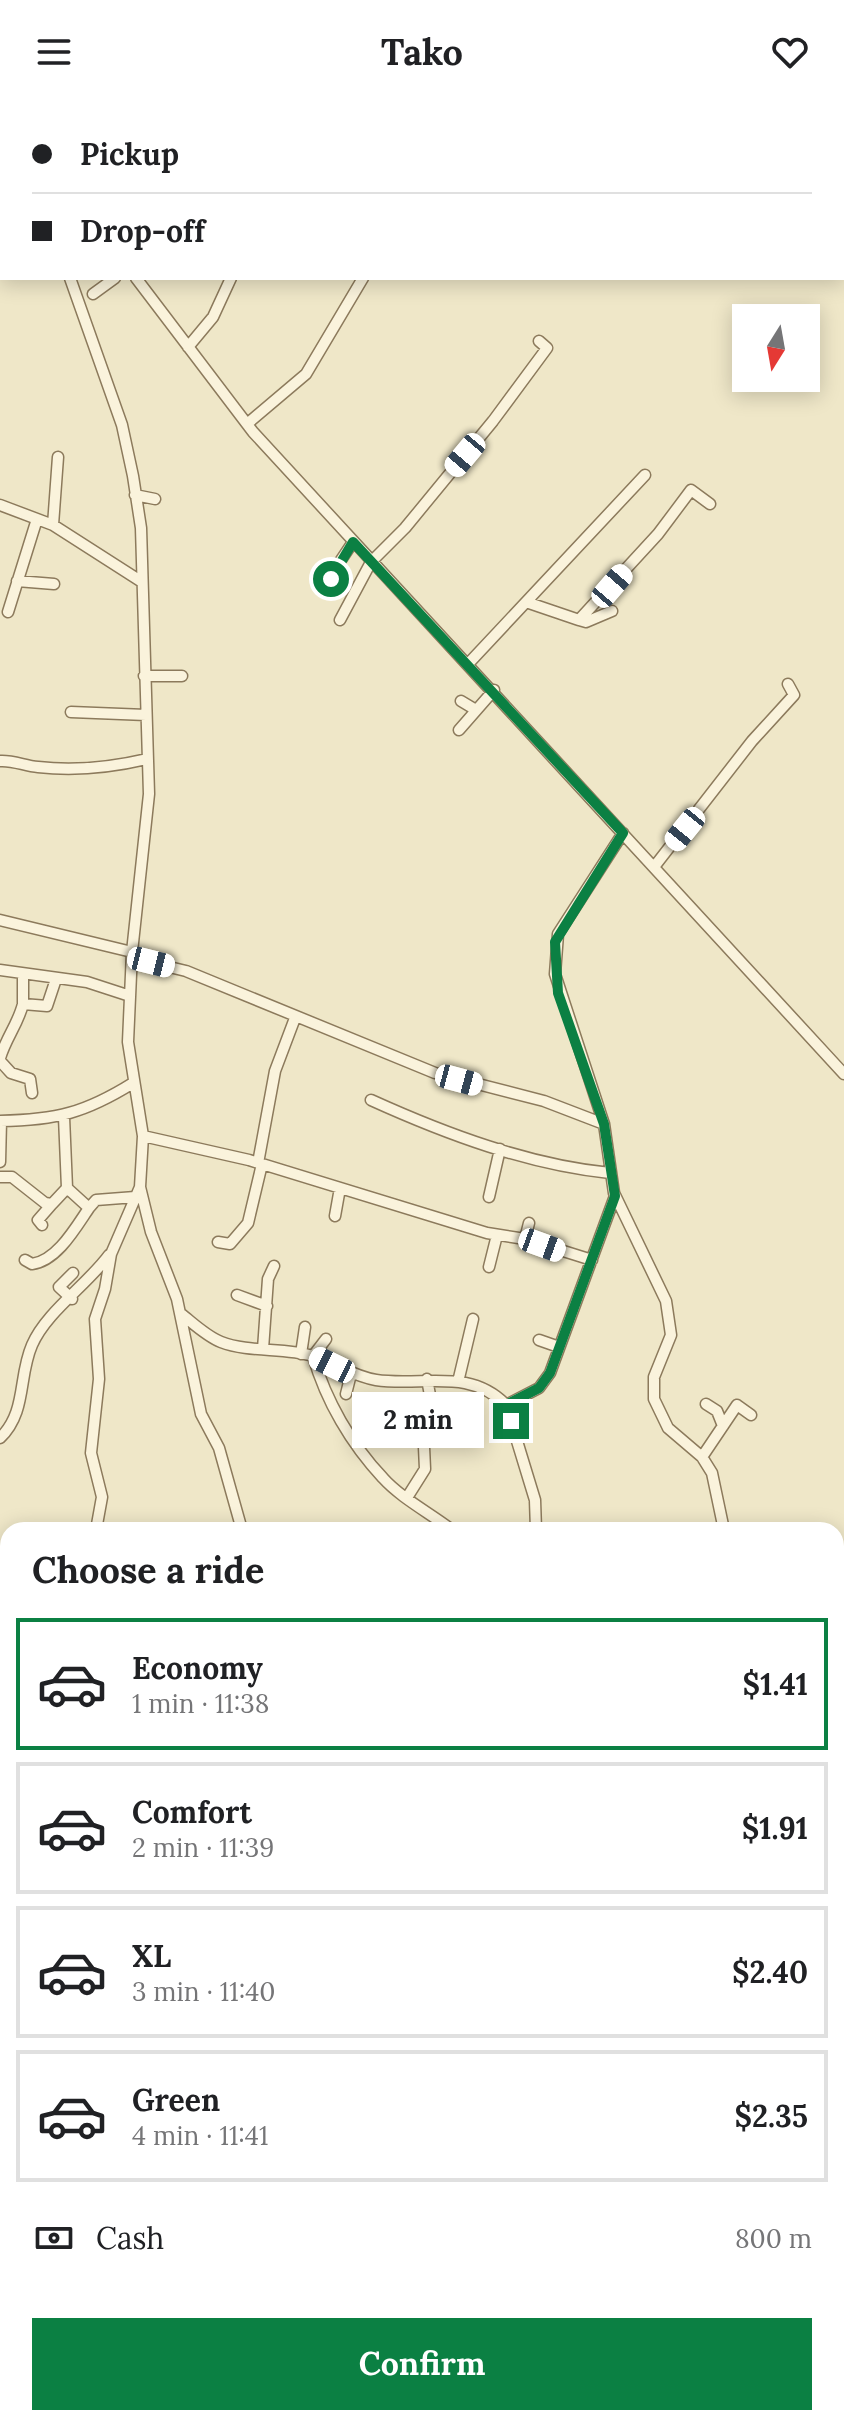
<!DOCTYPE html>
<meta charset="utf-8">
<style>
:root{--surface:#fff;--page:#f2f2f2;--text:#202124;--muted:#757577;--line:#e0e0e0;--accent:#0b8043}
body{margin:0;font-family:Lora,serif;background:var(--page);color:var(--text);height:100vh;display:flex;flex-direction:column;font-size:30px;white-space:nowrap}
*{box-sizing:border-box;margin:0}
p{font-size:26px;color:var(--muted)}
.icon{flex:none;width:44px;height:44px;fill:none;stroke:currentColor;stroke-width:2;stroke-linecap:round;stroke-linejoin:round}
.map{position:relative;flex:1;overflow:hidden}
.details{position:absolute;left:0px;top:1418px;width:844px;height:904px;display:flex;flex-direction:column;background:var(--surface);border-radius:24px 24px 0 0;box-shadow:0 4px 20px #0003}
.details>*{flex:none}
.hud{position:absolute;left:0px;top:0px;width:844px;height:176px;box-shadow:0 4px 20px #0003;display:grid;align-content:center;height:176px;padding:0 32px;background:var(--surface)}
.needle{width:52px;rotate:191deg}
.tools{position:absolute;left:732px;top:200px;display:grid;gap:16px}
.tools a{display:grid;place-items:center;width:88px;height:88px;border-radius:0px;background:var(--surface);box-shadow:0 4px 20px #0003;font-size:40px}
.end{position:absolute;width:36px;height:36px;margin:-18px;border:10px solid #0b8043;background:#fff;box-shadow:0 0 0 4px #fff}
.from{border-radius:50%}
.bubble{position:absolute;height:56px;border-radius:0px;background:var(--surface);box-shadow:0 4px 20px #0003;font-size:26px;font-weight:800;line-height:56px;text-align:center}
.car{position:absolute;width:24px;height:48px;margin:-24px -12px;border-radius:10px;box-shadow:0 0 6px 2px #0007;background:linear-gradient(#fff 24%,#345 0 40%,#fff 0 76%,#345 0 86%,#fff 0)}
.hud b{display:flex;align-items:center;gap:28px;height:76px;font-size:30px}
.hud b+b{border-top:2px solid var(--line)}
.hud i{width:20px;height:20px;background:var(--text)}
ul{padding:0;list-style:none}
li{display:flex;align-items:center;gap:24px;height:132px;margin:0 16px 12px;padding:0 16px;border:4px solid var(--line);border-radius:0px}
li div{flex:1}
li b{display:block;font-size:30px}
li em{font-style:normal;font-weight:800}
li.active{border-color:var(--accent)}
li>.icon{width:72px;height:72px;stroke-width:1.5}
h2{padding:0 32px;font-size:36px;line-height:96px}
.pay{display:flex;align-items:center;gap:20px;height:88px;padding:0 32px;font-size:30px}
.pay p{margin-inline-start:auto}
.button{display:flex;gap:16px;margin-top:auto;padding:16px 32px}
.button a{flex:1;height:92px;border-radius:0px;background:var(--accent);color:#fff;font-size:32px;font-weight:800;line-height:92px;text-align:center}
header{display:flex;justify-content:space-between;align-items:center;height:104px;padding:0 32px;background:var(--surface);font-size:36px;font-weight:800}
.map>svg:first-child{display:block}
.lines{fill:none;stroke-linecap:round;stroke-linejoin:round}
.river{stroke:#a9c3be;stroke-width:16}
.street-casing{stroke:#8c7a5c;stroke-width:13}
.street{stroke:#faf3dc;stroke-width:10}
.route{stroke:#0b8043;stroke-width:10}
</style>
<header><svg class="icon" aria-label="menu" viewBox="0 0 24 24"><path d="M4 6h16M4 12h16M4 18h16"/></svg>Tako<svg class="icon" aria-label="heart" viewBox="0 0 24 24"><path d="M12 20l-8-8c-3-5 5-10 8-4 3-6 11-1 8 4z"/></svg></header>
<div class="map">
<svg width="844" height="2322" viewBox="0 0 844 2322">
<rect width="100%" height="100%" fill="#efe7c8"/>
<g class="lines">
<path class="river" d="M0 2255 8 2258
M112 2314 124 2322"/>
<g class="street-casing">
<path id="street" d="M8 0 10 2
M285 0 287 2
M61 2 62 0
M161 2 162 0
M386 2 387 0
M0 134 2 127
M70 174 122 321 133 372 141 424 149 690 132 848 128 938 143 1032 140 1083 111 1150 105 1185 95 1215 99 1275 91 1349 102 1393 96 1426
M136 174 253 328 844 970
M93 190 115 174
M188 243 213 213 231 174
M247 320 306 270 363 174
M135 391 155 395
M0 401 53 421 142 478
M53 421 58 353
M17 477 54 480
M321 486 353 438
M529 499 579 516 658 430 691 386 710 400
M8 508 37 415
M340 516 371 458 405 424 493 317 547 244 539 237
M579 516 586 518 612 507
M468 560 645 371
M144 572H182
M461 597 476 606
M71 608 146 611
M459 626 494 586
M0 657C13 656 25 662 38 663 73 667 113 663 147 655
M623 729 558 830 555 870 604 1020 614 1089 666 1197 671 1231 654 1273V1295L668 1324 702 1353 712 1369 724 1426
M654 763 752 637 794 591 788 580
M0 816 132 848
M132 854 186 867 435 969 544 997 604 1020
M0 866 87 878 130 892
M23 871V900L47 902 56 875
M0 954C6 934 18 920 23 900
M0 957 11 969 30 975 32 989
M371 996C446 1030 529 1061 610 1069
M64 1013 67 1084 89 1104 96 1096 135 1093
M0 1017C56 1016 85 1009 133 979
M143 1032 249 1056 487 1129 525 1135 529 1119
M0 1058 1 1017
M258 1059 275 967 295 914
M0 1073H12L45 1099 52 1100 67 1084
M140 1083 151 1128 177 1195 201 1310 219 1344 242 1426
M489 1093 500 1045
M335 1112 340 1084
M42 1121 38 1116 52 1100
M525 1135 592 1156
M218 1138 230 1140 248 1119 262 1060
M25 1156 32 1160C57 1157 76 1123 89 1104
M489 1163 497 1131
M237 1191 267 1202
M72 1195 59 1183 73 1169
M180 1209C193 1219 206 1232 221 1238 250 1249 284 1243 313 1252 336 1259 352 1272 376 1276 422 1283 469 1263 506 1301L535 1396 536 1426
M326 1235 313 1252C326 1297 351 1340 383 1374 401 1394 430 1409 452 1426
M539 1236 559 1243
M263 1245 268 1175 274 1162
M301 1250 305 1223
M458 1278 473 1215
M346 1290 351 1270
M706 1300 717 1307 723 1322
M506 1301 539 1284 550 1269 615 1092
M0 1334C27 1308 18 1273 32 1241 46 1208 87 1181 109 1151
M702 1353 737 1301 751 1311
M408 1392 425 1365 424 1343 432 1302 427 1275
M0 1503 8 1512
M836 1548 844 1516
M836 1602 844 1621
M0 1645 8 1641
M836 1945 844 1940
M836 2070 844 2077
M836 2189 844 2191
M795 2314V2322"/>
</g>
<use href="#street" class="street"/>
</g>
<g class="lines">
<path class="route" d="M331 475 353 438 623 729 555 838 558 889 604 1020 615 1092 550 1269 539 1284 506 1301 511 1317"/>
</g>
</svg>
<div class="tools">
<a><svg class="needle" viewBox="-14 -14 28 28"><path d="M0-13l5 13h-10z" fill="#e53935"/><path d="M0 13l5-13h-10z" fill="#757577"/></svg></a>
</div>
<i class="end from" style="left:331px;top:475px"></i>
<i class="end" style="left:511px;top:1317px"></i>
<div class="bubble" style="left:352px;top:1288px;width:132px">2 min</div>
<i class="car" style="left:465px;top:351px;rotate:220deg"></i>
<i class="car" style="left:612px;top:482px;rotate:41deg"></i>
<i class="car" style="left:685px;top:725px;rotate:219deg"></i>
<i class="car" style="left:151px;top:858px;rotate:104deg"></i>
<i class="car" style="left:459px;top:976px;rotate:105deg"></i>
<i class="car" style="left:542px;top:1141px;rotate:110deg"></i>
<i class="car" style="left:332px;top:1261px;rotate:296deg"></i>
<div class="hud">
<b><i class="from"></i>Pickup</b>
<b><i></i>Drop-off</b>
</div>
<section class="details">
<h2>Choose a ride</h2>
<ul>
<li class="active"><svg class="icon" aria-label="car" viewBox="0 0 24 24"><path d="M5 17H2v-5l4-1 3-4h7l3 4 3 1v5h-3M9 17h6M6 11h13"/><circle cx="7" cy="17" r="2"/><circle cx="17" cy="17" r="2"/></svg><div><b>Economy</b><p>1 min · 11:38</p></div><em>$1.41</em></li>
<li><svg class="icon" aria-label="car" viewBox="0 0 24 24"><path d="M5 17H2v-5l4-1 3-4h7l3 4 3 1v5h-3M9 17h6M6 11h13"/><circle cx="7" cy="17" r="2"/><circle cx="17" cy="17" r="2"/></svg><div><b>Comfort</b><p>2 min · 11:39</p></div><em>$1.91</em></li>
<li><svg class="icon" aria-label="car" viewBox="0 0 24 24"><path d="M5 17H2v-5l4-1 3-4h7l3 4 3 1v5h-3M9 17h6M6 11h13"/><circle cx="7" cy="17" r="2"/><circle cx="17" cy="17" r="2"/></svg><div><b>XL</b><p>3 min · 11:40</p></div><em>$2.40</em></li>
<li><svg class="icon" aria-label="car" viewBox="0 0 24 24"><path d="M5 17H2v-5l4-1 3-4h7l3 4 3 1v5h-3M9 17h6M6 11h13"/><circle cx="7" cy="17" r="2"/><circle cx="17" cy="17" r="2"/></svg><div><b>Green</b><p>4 min · 11:41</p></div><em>$2.35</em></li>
</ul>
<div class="pay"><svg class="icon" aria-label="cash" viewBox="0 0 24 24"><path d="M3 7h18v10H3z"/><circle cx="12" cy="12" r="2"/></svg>Cash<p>800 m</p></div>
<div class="button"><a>Confirm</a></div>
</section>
</div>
